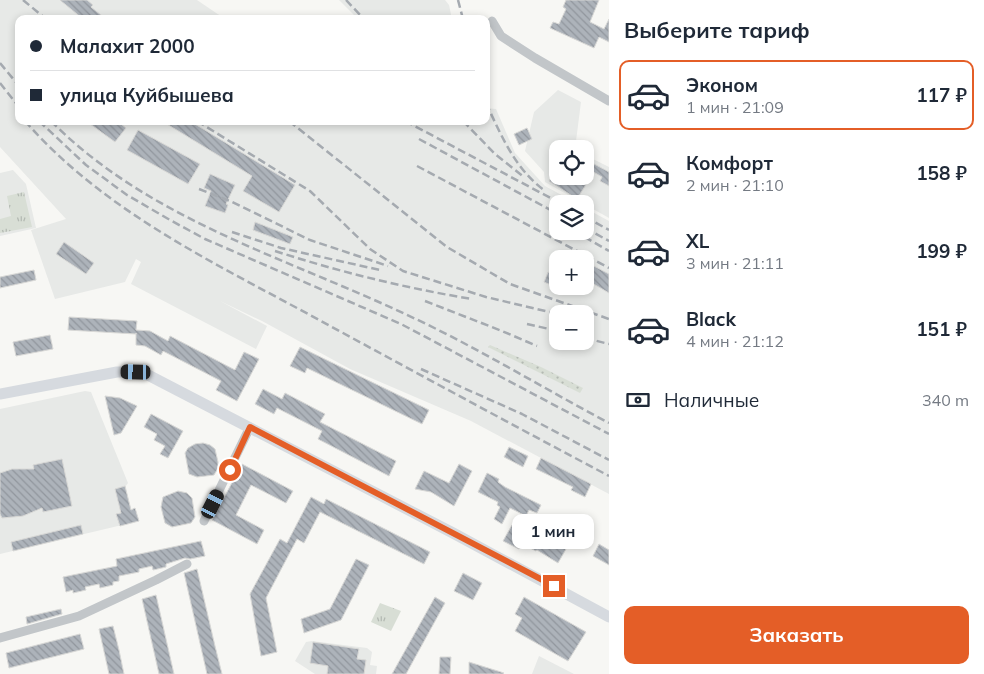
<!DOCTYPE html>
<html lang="ru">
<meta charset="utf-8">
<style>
:root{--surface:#fff;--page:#f6f6f7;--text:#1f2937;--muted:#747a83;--line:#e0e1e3;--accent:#e45e27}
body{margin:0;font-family:Mulish,sans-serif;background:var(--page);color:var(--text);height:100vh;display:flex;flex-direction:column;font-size:19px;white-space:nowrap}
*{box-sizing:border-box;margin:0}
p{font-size:16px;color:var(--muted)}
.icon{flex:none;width:28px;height:28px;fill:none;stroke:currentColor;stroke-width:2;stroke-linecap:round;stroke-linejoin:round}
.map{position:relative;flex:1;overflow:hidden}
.sheet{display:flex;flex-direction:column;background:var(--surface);width:375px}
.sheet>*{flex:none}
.hud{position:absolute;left:15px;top:15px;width:475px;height:110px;border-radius:10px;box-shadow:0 2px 8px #0003;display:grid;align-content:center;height:110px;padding:0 15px;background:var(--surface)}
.fabs{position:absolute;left:549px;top:140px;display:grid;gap:10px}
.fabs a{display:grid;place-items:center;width:45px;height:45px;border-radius:10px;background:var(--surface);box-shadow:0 2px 8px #0003;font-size:25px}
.end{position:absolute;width:22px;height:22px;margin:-11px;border:6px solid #e45e27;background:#fff;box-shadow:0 0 0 2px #fff}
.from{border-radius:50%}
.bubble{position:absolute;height:35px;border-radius:10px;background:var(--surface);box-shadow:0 2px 8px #0003;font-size:16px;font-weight:700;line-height:35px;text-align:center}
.car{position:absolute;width:15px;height:30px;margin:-15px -8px;border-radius:6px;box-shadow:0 0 4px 1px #0007;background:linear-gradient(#222 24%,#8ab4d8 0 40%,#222 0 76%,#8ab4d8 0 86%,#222 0)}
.hud b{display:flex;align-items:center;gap:18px;height:48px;font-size:19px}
.hud b+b{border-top:1px solid var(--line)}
.hud i{width:12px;height:12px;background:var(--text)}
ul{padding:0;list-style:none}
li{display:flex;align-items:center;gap:15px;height:70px;margin:0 10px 8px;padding:0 5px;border:2px solid transparent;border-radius:10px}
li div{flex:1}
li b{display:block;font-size:19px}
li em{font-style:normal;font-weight:700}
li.on{border-color:var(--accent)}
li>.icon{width:45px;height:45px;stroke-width:1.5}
h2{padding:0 15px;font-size:22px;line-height:60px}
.pay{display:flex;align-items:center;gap:12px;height:55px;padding:0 15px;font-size:19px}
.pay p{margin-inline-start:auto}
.primary-button{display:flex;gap:10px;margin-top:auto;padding:10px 15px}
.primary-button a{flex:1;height:58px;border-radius:10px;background:var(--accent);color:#fff;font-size:20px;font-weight:700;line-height:58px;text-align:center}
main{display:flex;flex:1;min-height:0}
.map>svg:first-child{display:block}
.built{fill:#e7e9e7;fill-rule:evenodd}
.grass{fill:url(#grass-dots)}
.park{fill:url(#park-tufts)}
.building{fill:url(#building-back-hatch);stroke:#d8d8d6}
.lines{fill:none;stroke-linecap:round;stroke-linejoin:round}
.street{stroke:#c2c6c9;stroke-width:9}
.secondary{stroke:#d6dadf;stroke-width:11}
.rail{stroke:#a5aab0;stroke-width:2.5;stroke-dasharray:8 4;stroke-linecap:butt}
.route{stroke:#e45e27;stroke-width:6}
</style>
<main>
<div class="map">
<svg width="609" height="674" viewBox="0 0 609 674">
<defs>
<pattern id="grass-dots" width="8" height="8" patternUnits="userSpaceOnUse" patternTransform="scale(1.25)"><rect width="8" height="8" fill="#d8ded5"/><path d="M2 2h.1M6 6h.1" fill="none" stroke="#b3b9b2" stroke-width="1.8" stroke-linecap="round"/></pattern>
<pattern id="park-tufts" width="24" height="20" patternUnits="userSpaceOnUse" patternTransform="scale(1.25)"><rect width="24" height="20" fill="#d8ded5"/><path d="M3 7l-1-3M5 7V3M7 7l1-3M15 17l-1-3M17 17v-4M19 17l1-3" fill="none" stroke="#b3b9b2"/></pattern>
<pattern id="building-back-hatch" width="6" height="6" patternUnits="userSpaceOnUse" patternTransform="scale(1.25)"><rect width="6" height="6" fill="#adb3ba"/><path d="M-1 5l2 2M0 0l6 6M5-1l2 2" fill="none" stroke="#91969d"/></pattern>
</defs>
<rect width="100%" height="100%" fill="#f7f7f4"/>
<path class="built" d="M0 0H197L225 19H19V121H486V108L496 109 515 153 545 186 578 204H558V231H585V208L609 221V494L471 421 350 369 262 321 220 301 267 326 256 349 131 284 141 262 136 259 125 282 55 299 31 230 66 219 0 147ZM558 259H585V286H558ZM558 314H585V341H558Z
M339 0H445L449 5 452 19H358Z
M558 90 581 102 575 149H558V176H585V155L609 167V218L545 182 544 172 525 151 534 112Z
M13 170 26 184 36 228 0 236V173Z
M85 391 91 392 128 483 125 487 131 509 135 508 139 521 0 554V409Z
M312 641 367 648 372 652 370 665 377 666 376 674H315L295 661 306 642Z
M539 656 574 674H532Z"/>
<path class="grass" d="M490 345 541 367 583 388 580 393 488 347Z"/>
<path class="park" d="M24 192 32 227 0 233V219L11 216 7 196Z
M380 603 401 611 391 631 371 622Z"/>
<path class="building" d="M60 0H87L93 5 91 7 106 19H83Z
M566 0H599L590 22 604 29 609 19V42L599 37 594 48 550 28 553 22 559 24 566 9 563 7Z
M86 121H117L126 128 115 142Z
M162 121H190L295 185 279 212 243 191 252 176Z
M527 128 532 139 519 145 514 134Z
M138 130 200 164 188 184 127 150Z
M585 159 609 172V186L600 181 602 177 585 167Z
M558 167V176H577L587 183 577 199 549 181Z
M210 174 235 185 226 204 228 205 225 213 205 206 211 191 204 188Z
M255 222 293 237 290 244 253 230Z
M64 242 94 263 86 274 56 254Z
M558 261V288L544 282 548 272 552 274Z
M590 264 609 274V293L585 279V273Z
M34 270 36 280 0 288V277Z
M69 317 137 321 136 330 150 331 168 341 170 336 235 370 244 352 259 359 237 401 216 390 221 381 163 351 161 355 145 346 136 345V333V334L68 330Z
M50 335 53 349 16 356 13 342Z
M300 347 429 410 422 424 307 368 305 373 290 366Z
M263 389 282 399 285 393 325 414 320 422 396 461 389 476 318 439 322 431 277 408 274 414 255 404Z
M105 396 120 398 137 406 121 433 114 435Z
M151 414 183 431 168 458 160 454 165 446 154 440 157 434 144 427Z
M203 443 210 445 215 449 218 462V468L214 475 197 477 189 474 185 453 188 448 195 444Z
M509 447 528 456 523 467 504 457Z
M541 458 591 484 585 497 571 490 573 487 536 469Z
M62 459 72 506 43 512 42 508 23 516 2 518 0 514V473L12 469H34L33 465Z
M242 464 293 491 286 503 251 485 236 515 264 530 257 544 212 520Z
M459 464 472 471 454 506 431 492 415 489 424 471 449 483Z
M487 473 499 479 498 482 505 487 541 505 537 513 529 510 526 516 510 508 502 524 494 519 500 507 497 505 498 502 478 492Z
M125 486 131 510 135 508 139 521 120 526 116 514 121 513 115 489Z
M178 491 187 493 192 498 195 517 191 523 172 527 165 523 161 507 163 497Z
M311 497 324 504 326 499 430 552 424 564 320 512 304 543 297 539 266 598 277 652 261 656 250 594 280 539 287 543Z
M81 525 83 534 13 551 11 542Z
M512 525 531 535 533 531 544 537 543 538 566 549 558 563 537 550 536 551 522 544 519 549 503 541Z
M201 541 205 556 190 559 185 558 166 564V567L153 570 152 566 139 569V572L119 576V581L113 582V585L100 588 99 584 85 587 86 590 73 593V590L66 592 63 577 117 566 116 559Z
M599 544 609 550V565L593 556Z
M356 559 369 565 341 620 304 633 301 619 330 609Z
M197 569 215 646 222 674H207L184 573Z
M463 573 482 583 473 600 454 591Z
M156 595 166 639 174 674H159L142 599Z
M435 597 445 603 406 674H392Z
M524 597 586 632 568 661 515 631 522 618 515 614Z
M61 609 62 614 27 624 26 617Z
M113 626 119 650 124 674H109L99 629Z
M80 634 84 649 9 668 6 653Z
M313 642 359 649 357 659 366 660 364 674H327L328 666 310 663Z
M440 657H451L450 674H439Z
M469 662 504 673 503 674H469Z"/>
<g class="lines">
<path class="street" d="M492 21 501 36 535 58 609 101
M204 521 250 427
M0 638 79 616 156 580 187 564"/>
<path class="secondary" d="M0 394 117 372H136L148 375 453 533 609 617"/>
<path class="rail" d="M23 0 46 19
M346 0 364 19
M458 0 463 19
M0 63 19 86
M0 83 19 107
M486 103C501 135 515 169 544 190
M25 121C102 209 208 260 310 315 409 369 509 423 609 476
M39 121 86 165 127 195 170 220 205 239 401 324 609 434
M51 121C148 219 284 257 405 314 475 346 541 387 609 423
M197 121 310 191 370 249 403 271 486 297 558 314
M289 121 447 247 510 284 609 319
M405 121 562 204
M463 121 495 154 524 177
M419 139 558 214
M417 166 609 268
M199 189 230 201 310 240 388 266
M585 217 609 230
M585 228 609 241
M574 231 609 251
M232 232 281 248 380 270
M275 251C340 272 405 288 472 299
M425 301 502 331 537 346
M527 324 558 331
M585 338 609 344
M421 369 522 414 609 460"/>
</g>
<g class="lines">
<path class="route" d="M230 470 250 427 554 586"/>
</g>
</svg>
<div class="fabs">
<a><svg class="icon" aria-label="locate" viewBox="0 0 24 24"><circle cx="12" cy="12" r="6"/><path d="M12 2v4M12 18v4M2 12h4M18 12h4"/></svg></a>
<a><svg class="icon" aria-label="layers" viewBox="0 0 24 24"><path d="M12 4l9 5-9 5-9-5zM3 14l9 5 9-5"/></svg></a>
<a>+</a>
<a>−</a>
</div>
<i class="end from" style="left:230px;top:470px"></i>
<i class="end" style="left:554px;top:586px"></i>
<div class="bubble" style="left:512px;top:514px;width:82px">1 мин</div>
<i class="car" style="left:136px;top:372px;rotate:271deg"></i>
<i class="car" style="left:213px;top:504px;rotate:27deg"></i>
<div class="hud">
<b><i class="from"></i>Малахит 2000</b>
<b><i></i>улица Куйбышева</b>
</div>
</div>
<section class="sheet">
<h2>Выберите тариф</h2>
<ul>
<li class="on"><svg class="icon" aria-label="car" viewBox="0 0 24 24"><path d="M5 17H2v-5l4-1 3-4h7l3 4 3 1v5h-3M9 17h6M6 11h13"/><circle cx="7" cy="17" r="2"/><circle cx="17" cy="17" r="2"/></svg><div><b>Эконом</b><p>1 мин · 21:09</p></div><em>117 ₽</em></li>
<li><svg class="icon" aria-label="car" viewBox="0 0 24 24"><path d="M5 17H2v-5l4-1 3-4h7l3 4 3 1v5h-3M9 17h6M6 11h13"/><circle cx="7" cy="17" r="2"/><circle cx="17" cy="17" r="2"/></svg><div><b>Комфорт</b><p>2 мин · 21:10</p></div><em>158 ₽</em></li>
<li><svg class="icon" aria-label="car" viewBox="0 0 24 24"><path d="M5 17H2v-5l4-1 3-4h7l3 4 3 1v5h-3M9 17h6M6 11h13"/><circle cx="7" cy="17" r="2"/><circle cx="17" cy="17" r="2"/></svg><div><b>XL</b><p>3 мин · 21:11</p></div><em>199 ₽</em></li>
<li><svg class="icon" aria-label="car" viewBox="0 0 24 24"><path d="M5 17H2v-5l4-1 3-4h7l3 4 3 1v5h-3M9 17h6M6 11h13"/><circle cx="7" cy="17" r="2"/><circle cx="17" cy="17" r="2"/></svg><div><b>Black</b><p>4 мин · 21:12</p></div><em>151 ₽</em></li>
</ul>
<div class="pay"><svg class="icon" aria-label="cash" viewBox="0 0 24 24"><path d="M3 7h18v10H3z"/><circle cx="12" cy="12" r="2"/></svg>Наличные<p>340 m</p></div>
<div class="primary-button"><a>Заказать</a></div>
</section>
</main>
